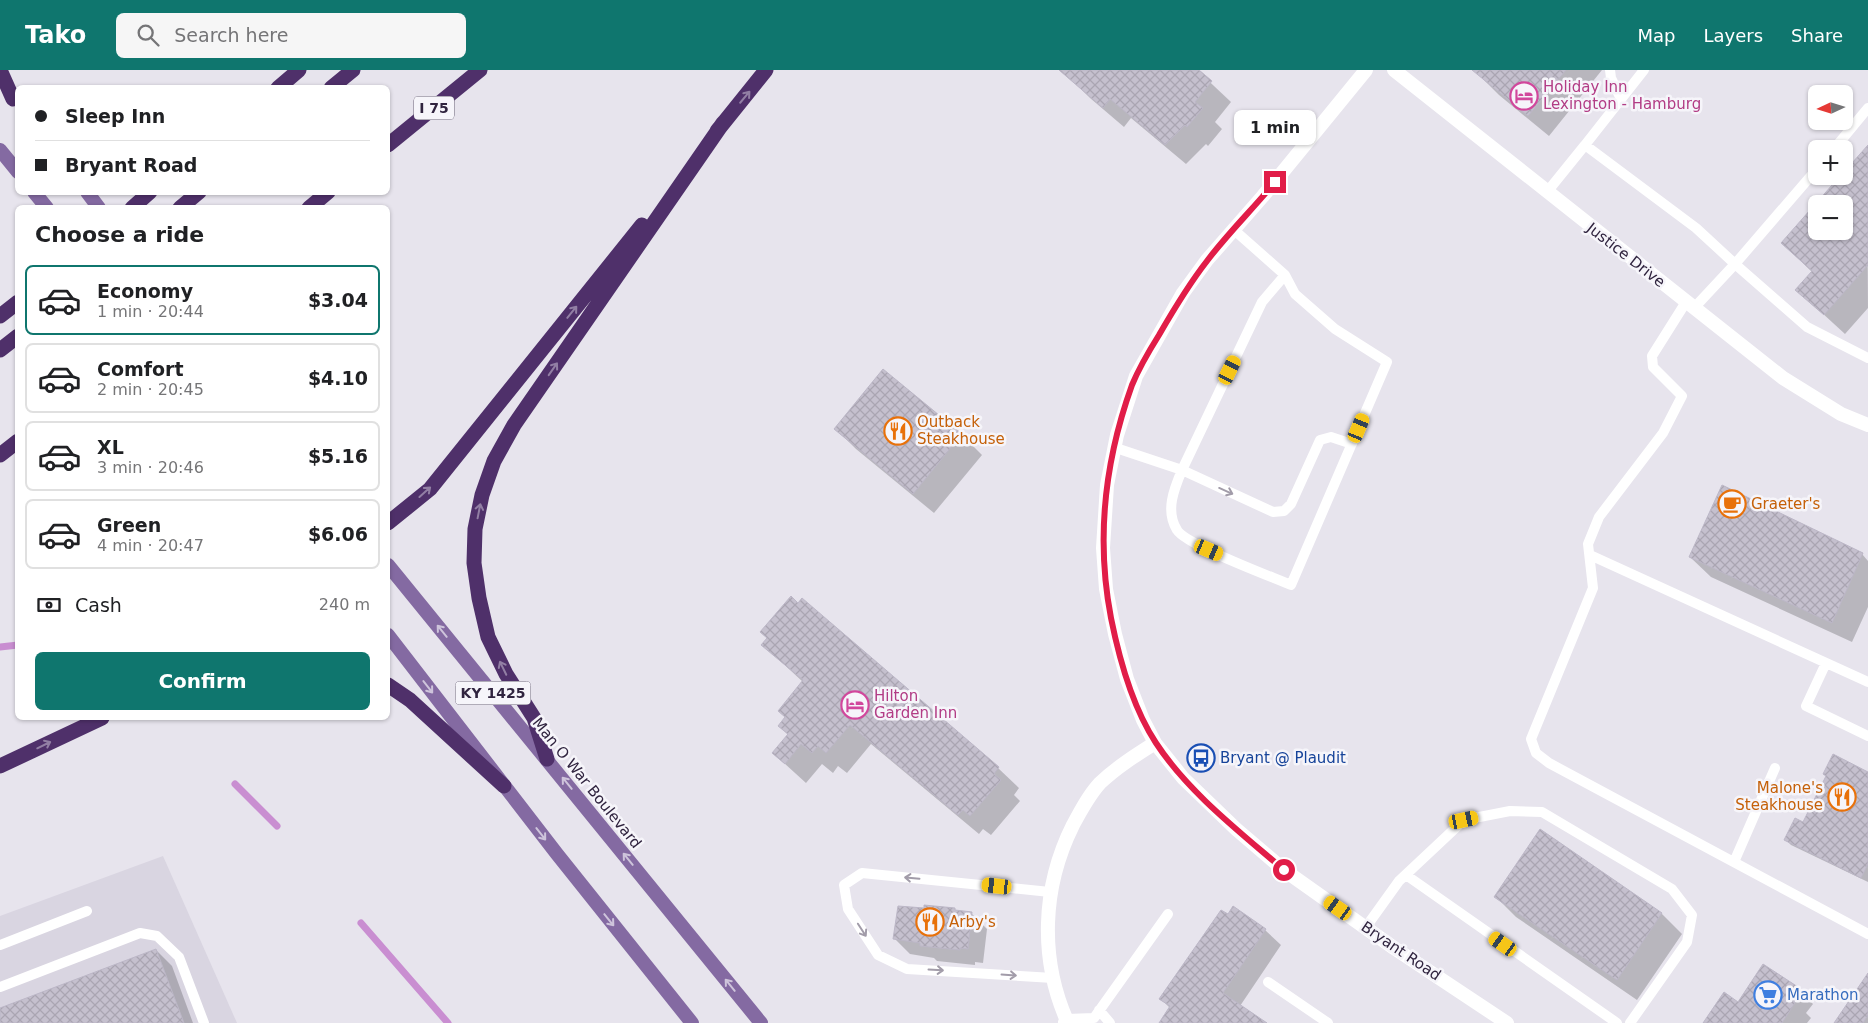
<!DOCTYPE html>
<meta charset="utf-8">
<style>
:root{--surface:#fff;--page:#f6f6f6;--text:#202124;--muted:#757577;--line:#e0e0e0;--accent:#0f766e}
body{margin:0;font-family:"DejaVu Sans",sans-serif;background:var(--page);color:var(--text);height:100vh;display:flex;flex-direction:column;font-size:19px;white-space:nowrap}
*{box-sizing:border-box;margin:0}
p{font-size:16px;color:var(--muted)}
.icon{flex:none;width:28px;height:28px;fill:none;stroke:currentColor;stroke-width:2;stroke-linecap:round;stroke-linejoin:round}
.map{position:relative;flex:1;overflow:hidden}
.details{position:absolute;left:15px;top:135px;width:375px;height:515px;display:flex;flex-direction:column;background:var(--surface);border-radius:8px;box-shadow:0 1px 4px #0004}
.details>*{flex:none}
.hud{position:absolute;left:15px;top:15px;width:375px;height:110px;border-radius:8px;box-shadow:0 1px 4px #0004;display:grid;align-content:center;height:110px;padding:0 20px;background:var(--surface)}
.needle{width:32px;rotate:266deg}
.controls{position:absolute;left:1808px;top:15px;display:grid;gap:10px}
.controls a{display:grid;place-items:center;width:45px;height:45px;border-radius:8px;background:var(--surface);box-shadow:0 1px 4px #0004;font-size:25px}
.end{position:absolute;width:22px;height:22px;margin:-11px;border:6px solid #e11d48;background:#fff;box-shadow:0 0 0 2px #fff}
.from{border-radius:50%}
.bubble{position:absolute;height:35px;border-radius:8px;background:var(--surface);box-shadow:0 1px 4px #0004;font-size:16px;font-weight:800;line-height:35px;text-align:center}
.car{position:absolute;width:15px;height:30px;margin:-15px -8px;border-radius:6px;box-shadow:0 0 4px 1px #0007;background:linear-gradient(#f5c518 24%,#345 0 40%,#f5c518 0 76%,#345 0 86%,#f5c518 0)}
.hud b{display:flex;align-items:center;gap:18px;height:48px;font-size:19px}
.hud b+b{border-top:1px solid var(--line)}
.hud i{width:12px;height:12px;background:var(--text)}
ul{padding:0;list-style:none}
li{display:flex;align-items:center;gap:15px;height:70px;margin:0 10px 8px;padding:0 10px;border:2px solid var(--line);border-radius:8px}
li div{flex:1}
li b{display:block;font-size:19px}
li em{font-style:normal;font-weight:800}
li.current{border-color:var(--accent)}
li>.icon{width:45px;height:45px;stroke-width:1.5}
h2{padding:0 20px;font-size:22px;line-height:60px}
.pay{display:flex;align-items:center;gap:12px;height:55px;padding:0 20px;font-size:19px}
.pay p{margin-inline-start:auto}
.button{display:flex;gap:10px;margin-top:auto;padding:10px 20px}
.button a{flex:1;height:58px;border-radius:8px;background:var(--accent);color:#fff;font-size:20px;font-weight:800;line-height:58px;text-align:center}
header{display:flex;align-items:center;gap:30px;box-sizing:border-box;height:70px;padding:0 25px;background:var(--accent);color:#fff}
header strong{font-size:24px}
nav{display:flex;gap:28px;margin-inline-start:auto;font-size:18px}
.search{width:350px;height:45px;background:var(--page);display:flex;align-items:center;gap:12px;box-sizing:border-box;padding:0 18px;border-radius:8px;color:var(--muted);font-size:19px}
.map>svg:first-child{display:block}
.built{fill:#d9d5e1}
.shadow{fill:#0003}
.lines{fill:none;stroke-linecap:round;stroke-linejoin:round}
.stream{stroke:#c98ed1;stroke-width:7}
.building{fill:url(#building-cross-hatch);stroke:#bcb7c7;fill-rule:evenodd}
.service{stroke:#fff;stroke-width:10}
.minor{stroke:#fff;stroke-width:14}
.primary{stroke:#846aa2;stroke-width:14}
.motorway{stroke:#4f306a;stroke-width:15}
.oneway{stroke:#927fa4}
.oneway2{stroke:#a29ca9}
.oneway3{stroke:#cec4db}
.route{stroke:#e11d48;stroke-width:6}
.labels{text-anchor:middle;stroke-width:5;stroke-linejoin:round;paint-order:stroke}
.shield{fill:#f6f5fa;stroke:#6b6377;stroke-width:1}
.shield-label{font-size:14px;font-weight:bold;fill:#30243f}
.hotel-label{font-size:15px;fill:#b23c85;stroke:#f6f5fa;text-anchor:start}
.street-label{font-size:15px;fill:#30243f;stroke:#f6f5fa}
.food-label{font-size:15px;fill:#c56008;stroke:#f6f5fa;text-anchor:start}
.transit-label{font-size:15px;fill:#164399;stroke:#f6f5fa;text-anchor:start}
.shop-label{font-size:15px;fill:#366cbe;stroke:#f6f5fa;text-anchor:start}
</style>
<header>
<strong>Tako</strong>
<div class="search"><svg class="icon" aria-label="search" viewBox="0 0 24 24"><circle cx="10" cy="10" r="6"/><path d="M15 15l6 6"/></svg>Search here</div>
<nav><a>Map</a><a>Layers</a><a>Share</a></nav>
</header>
<div class="map">
<svg width="1868" height="953" viewBox="0 0 1868 953">
<defs>
<pattern id="building-cross-hatch" width="8" height="8" patternUnits="userSpaceOnUse" patternTransform="scale(1.25)"><rect width="8" height="8" fill="#c5c0ce"/><path d="M0 0l8 8M0 8l8-8" fill="none" stroke="#aaa5b2"/></pattern>
</defs>
<rect width="100%" height="100%" fill="#e7e4ed"/>
<path class="built" d="M163 786 237 953H0V846Z"/>
<path class="shadow" d="M1076 0H1197L1231 32 1215 52 1222 59 1208 76 1206 74 1186 94 1131 48 1124 57 1090 28 1070 8Z
M1483 0H1602L1549 66 1499 25 1479 5Z
M1867 78 1868 238 1845 264 1797 220 1812 202 1783 173 1816 135V161H1844V104Z
M883 301 962 365 982 385 934 443 856 379 836 359Z
M1862 484 1868 491V537L1852 572 1711 507 1690 487Z
M802 530 998 698 1019 718 1014 725 1020 731 991 765 983 759 979 764 871 674 847 703 838 696 833 703 822 694 806 713 773 683 788 665 780 656 786 648 803 612 763 575Z
M1868 703V812L1791 775 1786 770Z
M1540 761 1662 844 1682 864 1637 930 1516 847 1496 827Z
M954 839 957 842 972 844 987 859 983 893 975 892V895L937 891 934 888 910 884 895 869Z
M1228 846 1265 860 1281 875 1240 936 1265 953H1166L1170 938 1161 929Z
M156 880 172 896 193 953H0V939Z
M1764 896 1797 918 1813 934 1806 943 1811 948 1807 953H1705L1738 933Z
M1868 922V953H1835Z"/>
<g class="lines">
<path class="stream" d="M0 577 18 575
M235 714 277 756
M361 853 448 953"/>
</g>
<path class="building" d="M1059 0H1199L1212 11 1195 32 1203 38 1187 57 1185 55 1165 75 1110 29 1103 38Z
M1472 0H1566L1528 46Z
M1868 75V195L1824 245 1795 220 1812 201 1781 173 1840 106H1844V102ZM1816 134H1844V161H1816Z
M883 299 962 364 913 424 834 359Z
M1722 415 1863 483 1832 553 1689 487Z
M791 526 798 533 802 528 999 697 994 704 1001 710 970 746 963 740 958 745 850 655 826 683 818 676 812 683 801 674 785 694 772 683 788 664 778 656 785 647 778 641 803 610 761 575 767 568 760 562Z
M1833 684 1868 702V794L1861 808 1784 770 1795 748 1803 752 1826 706 1823 704Z
M1540 759 1662 843 1617 910 1494 827Z
M924 835 955 838V840L972 842 968 879 960 878V880L920 876V873L893 869 898 836 924 838Z
M1233 836 1266 859 1223 923 1267 953H1159L1170 936 1159 929 1221 840 1228 844Z
M156 879 184 953H0V938Z
M1763 894 1798 917 1791 928 1796 931 1782 953H1703L1724 922 1738 932Z
M1868 903V945L1863 953H1834Z"/>
<g class="lines">
<path class="service" d="M1610 0 1611 8 1621 29
M1585 75 1644 0
M1834 79 1868 38
M1816 100 1735 194 1807 257 1868 288
M1547 122 1585 75 1696 158 1735 194 1694 238
M1285 205 1262 232 1182 400 1273 442 1284 441 1291 434 1320 370 1331 367 1352 374
M1686 232 1652 286 1653 297 1682 326 1663 363 1599 447 1588 474 1593 518 1531 669 1536 683 1549 693 1868 864
M1113 377 1182 400C1174 419 1165 441 1177 460 1186 475 1270 506 1291 515L1387 292 1335 259 1295 224 1285 205 1233 159
M1590 485 1868 612
M1826 593 1806 636 1868 666
M1734 792 1775 698
M1406 805 1617 953
M1050 822 862 803 844 815 848 839 878 885 907 899 1053 908
M1366 857 1399 811 1464 750 1510 741 1542 742 1672 819 1692 845 1687 872 1630 953
M0 875 87 841
M1268 912 1328 953
M0 917 140 863 157 866 179 887 204 953
M1099 940 1110 953
M1063 952 1067 949 1094 948 1168 844"/>
<path class="minor" d="M1366 0 1263 126 1207 190 1183 223 1136 306 1117 365 1107 415 1103 478 1106 519 1115 564 1127 609 1143 650 1155 673 1183 708 1236 759 1284 800 1394 878 1507 953
M1394 0 1783 308 1841 344 1868 355
M1068 953C1039 889 1042 817 1073 755 1081 740 1089 725 1100 713 1117 697 1136 685 1155 673"/>
<path class="primary" d="M0 80 18 102
M34 122 47 138
M87 122 99 138
M388 495 761 953
M388 565 557 784 692 953"/>
<path class="motorway" d="M0 0 13 29
M278 18 299 0
M331 18 353 0
M717 61 766 0
M388 75 480 0
M132 138 150 122
M180 138 199 122
M309 138 328 122
M0 246 18 232
M0 280 18 266
M0 385 18 371
M388 453 430 419 642 155
M388 615 410 630 504 716
M547 689 534 648 506 604 488 567 479 528 474 493 475 459 482 425 494 391 514 355 723 53
M0 696 102 648"/>
</g>
<defs><path id="oneway-shaft" d="M-6 0H5M1.5-3L5.5 0L1.5 3" fill="none" stroke-width="1.6" stroke-linecap="round" stroke-linejoin="round" transform="scale(1.25)"/></defs>
<g class="oneway">
<use href="#oneway-shaft" transform="translate(745 27) rotate(-50)"/>
<use href="#oneway-shaft" transform="translate(572 242) rotate(-51)"/>
<use href="#oneway-shaft" transform="translate(553 299) rotate(-55)"/>
<use href="#oneway-shaft" transform="translate(425 422) rotate(-42)"/>
<use href="#oneway-shaft" transform="translate(479 441) rotate(-79)"/>
<use href="#oneway-shaft" transform="translate(503 598) rotate(-116)"/>
<use href="#oneway-shaft" transform="translate(44 675) rotate(-26)"/>
</g>
<g class="oneway2">
<use href="#oneway-shaft" transform="translate(1226 421) rotate(24)"/>
<use href="#oneway-shaft" transform="translate(912 808) rotate(-175)"/>
<use href="#oneway-shaft" transform="translate(862 860) rotate(57)"/>
<use href="#oneway-shaft" transform="translate(936 900) rotate(3)"/>
<use href="#oneway-shaft" transform="translate(1009 905) rotate(4)"/>
</g>
<g class="oneway3">
<use href="#oneway-shaft" transform="translate(442 561) rotate(-129)"/>
<use href="#oneway-shaft" transform="translate(428 617) rotate(52)"/>
<use href="#oneway-shaft" transform="translate(567 713) rotate(-129)"/>
<use href="#oneway-shaft" transform="translate(541 764) rotate(52)"/>
<use href="#oneway-shaft" transform="translate(628 789) rotate(-129)"/>
<use href="#oneway-shaft" transform="translate(609 850) rotate(51)"/>
<use href="#oneway-shaft" transform="translate(730 915) rotate(-129)"/>
</g>
<g class="lines">
<path class="route" d="M1275 112C1253 139 1228 163 1207 191 1189 214 1174 239 1159 265 1149 281 1139 298 1132 315 1105 390 1096 470 1111 548 1119 588 1133 638 1156 673 1188 722 1240 762 1284 800"/>
</g>
<defs>
<g id="hotel-ring" transform="scale(1.4375)"><circle r="9.5" fill="#f6f5fa" stroke="#d1479c" stroke-width="1.5"/><path d="M-6-4.5h1.5V1H6V5H4.5V3h-9V5H-6ZM-4 0a1.8 1.8 0 1 1 3.6 0ZM.5 0V-2.5h3Q6-2.5 6 0Z" fill="#d1479c"/></g>
<g id="restaurant-ring" transform="scale(1.4375)"><circle r="9.5" fill="#f6f5fa" stroke="#e8710a" stroke-width="1.5"/><path d="M-5-6h1v4h1v-4h1v4h1v-4h1v5L-1.5 .5V6h-2V.5L-5-1ZM5-6V6H3V1.5H1.5Q1.5-4 5-6Z" fill="#e8710a"/></g>
<g id="cafe-ring" transform="scale(1.4375)"><circle r="9.5" fill="#f6f5fa" stroke="#e8710a" stroke-width="1.5"/><path d="M-5.5-4.5H6V0H3Q3 3.5 0 3.5H-2.5Q-5.5 3.5-5.5 0ZM3-3.2v2h1.7v-2ZM-6 4.5H4V6H-6Z" fill="#e8710a"/></g>
<g id="bus-ring" transform="scale(1.4375)"><circle r="9.5" fill="#f6f5fa" stroke="#1a4fb4" stroke-width="1.5"/><path d="M-5-6H5V4H4V6H2V4H-2V6H-4V4H-5ZM-3.5-4V0h7V-4ZM-3.5 1.2v1.5H-2V1.2ZM2 1.2v1.5H3.5V1.2Z" fill="#1a4fb4"/></g>
<g id="supermarket-ring" transform="scale(1.4375)"><circle r="9.5" fill="#f6f5fa" stroke="#3f7fe0" stroke-width="1.5"/><path d="M-6-5.5h2.5l.6 2H6L4.5 2H-2.5L-4.4-4H-6ZM-1.5 3.2a1.3 1.3 0 1 0 .1 0ZM3 3.2a1.3 1.3 0 1 0 .1 0Z" fill="#3f7fe0"/></g>
</defs>
<g fill-rule="evenodd">
<use href="#hotel-ring" x="1524" y="26"/>
<use href="#restaurant-ring" x="898" y="361"/>
<use href="#cafe-ring" x="1732" y="434"/>
<use href="#hotel-ring" x="855" y="635"/>
<use href="#bus-ring" x="1201" y="688"/>
<use href="#restaurant-ring" x="1842" y="727"/>
<use href="#restaurant-ring" x="930" y="852"/>
<use href="#supermarket-ring" x="1768" y="925"/>
</g>
<g class="labels">
<g class="shield">
<rect x="414" y="26.5" width="40" height="23" rx="4"/>
<rect x="455.5" y="611.5" width="75" height="23" rx="4"/>
</g>
<g class="shield-label">
<text x="434" y="43">I 75</text>
<text x="493" y="628">KY 1425</text>
</g>
<g class="hotel-label">
<text x="1543" y="22">Holiday Inn<tspan x="1543" dy="17">Lexington - Hamburg</tspan></text>
<text x="874" y="631">Hilton<tspan x="874" dy="17">Garden Inn</tspan></text>
</g>
<g class="street-label">
<text transform="translate(1626 185) rotate(38)" y="5">Justice Drive</text>
<text transform="translate(587 713) rotate(51)" y="5">Man O War Boulevard</text>
<text transform="translate(1401 881) rotate(34)" y="5">Bryant Road</text>
</g>
<g class="food-label">
<text x="917" y="357">Outback<tspan x="917" dy="17">Steakhouse</tspan></text>
<text x="1751" y="439">Graeter's</text>
<text x="1823" y="723" text-anchor="end">Malone's<tspan x="1823" dy="17">Steakhouse</tspan></text>
<text x="949" y="857">Arby's</text>
</g>
<g class="transit-label">
<text x="1220" y="693">Bryant @ Plaudit</text>
</g>
<g class="shop-label">
<text x="1787" y="930">Marathon</text>
</g>
</g>
</svg>
<div class="controls">
<a><svg class="needle" viewBox="-14 -14 28 28"><path d="M0-13l5 13h-10z" fill="#e53935"/><path d="M0 13l5-13h-10z" fill="#757577"/></svg></a>
<a>+</a>
<a>−</a>
</div>
<i class="end from" style="left:1284px;top:800px"></i>
<i class="end" style="left:1275px;top:112px"></i>
<div class="bubble" style="left:1234px;top:40px;width:82px">1 min</div>
<i class="car" style="left:1230px;top:300px;rotate:26deg"></i>
<i class="car" style="left:1359px;top:358px;rotate:23deg"></i>
<i class="car" style="left:1209px;top:480px;rotate:113deg"></i>
<i class="car" style="left:1464px;top:750px;rotate:78deg"></i>
<i class="car" style="left:997px;top:816px;rotate:276deg"></i>
<i class="car" style="left:1338px;top:838px;rotate:305deg"></i>
<i class="car" style="left:1503px;top:874px;rotate:305deg"></i>
<div class="hud">
<b><i class="from"></i>Sleep Inn</b>
<b><i></i>Bryant Road</b>
</div>
<section class="details">
<h2>Choose a ride</h2>
<ul>
<li class="current"><svg class="icon" aria-label="car" viewBox="0 0 24 24"><path d="M5 17H2v-5l4-1 3-4h7l3 4 3 1v5h-3M9 17h6M6 11h13"/><circle cx="7" cy="17" r="2"/><circle cx="17" cy="17" r="2"/></svg><div><b>Economy</b><p>1 min · 20:44</p></div><em>$3.04</em></li>
<li><svg class="icon" aria-label="car" viewBox="0 0 24 24"><path d="M5 17H2v-5l4-1 3-4h7l3 4 3 1v5h-3M9 17h6M6 11h13"/><circle cx="7" cy="17" r="2"/><circle cx="17" cy="17" r="2"/></svg><div><b>Comfort</b><p>2 min · 20:45</p></div><em>$4.10</em></li>
<li><svg class="icon" aria-label="car" viewBox="0 0 24 24"><path d="M5 17H2v-5l4-1 3-4h7l3 4 3 1v5h-3M9 17h6M6 11h13"/><circle cx="7" cy="17" r="2"/><circle cx="17" cy="17" r="2"/></svg><div><b>XL</b><p>3 min · 20:46</p></div><em>$5.16</em></li>
<li><svg class="icon" aria-label="car" viewBox="0 0 24 24"><path d="M5 17H2v-5l4-1 3-4h7l3 4 3 1v5h-3M9 17h6M6 11h13"/><circle cx="7" cy="17" r="2"/><circle cx="17" cy="17" r="2"/></svg><div><b>Green</b><p>4 min · 20:47</p></div><em>$6.06</em></li>
</ul>
<div class="pay"><svg class="icon" aria-label="cash" viewBox="0 0 24 24"><path d="M3 7h18v10H3z"/><circle cx="12" cy="12" r="2"/></svg>Cash<p>240 m</p></div>
<div class="button"><a>Confirm</a></div>
</section>
</div>
